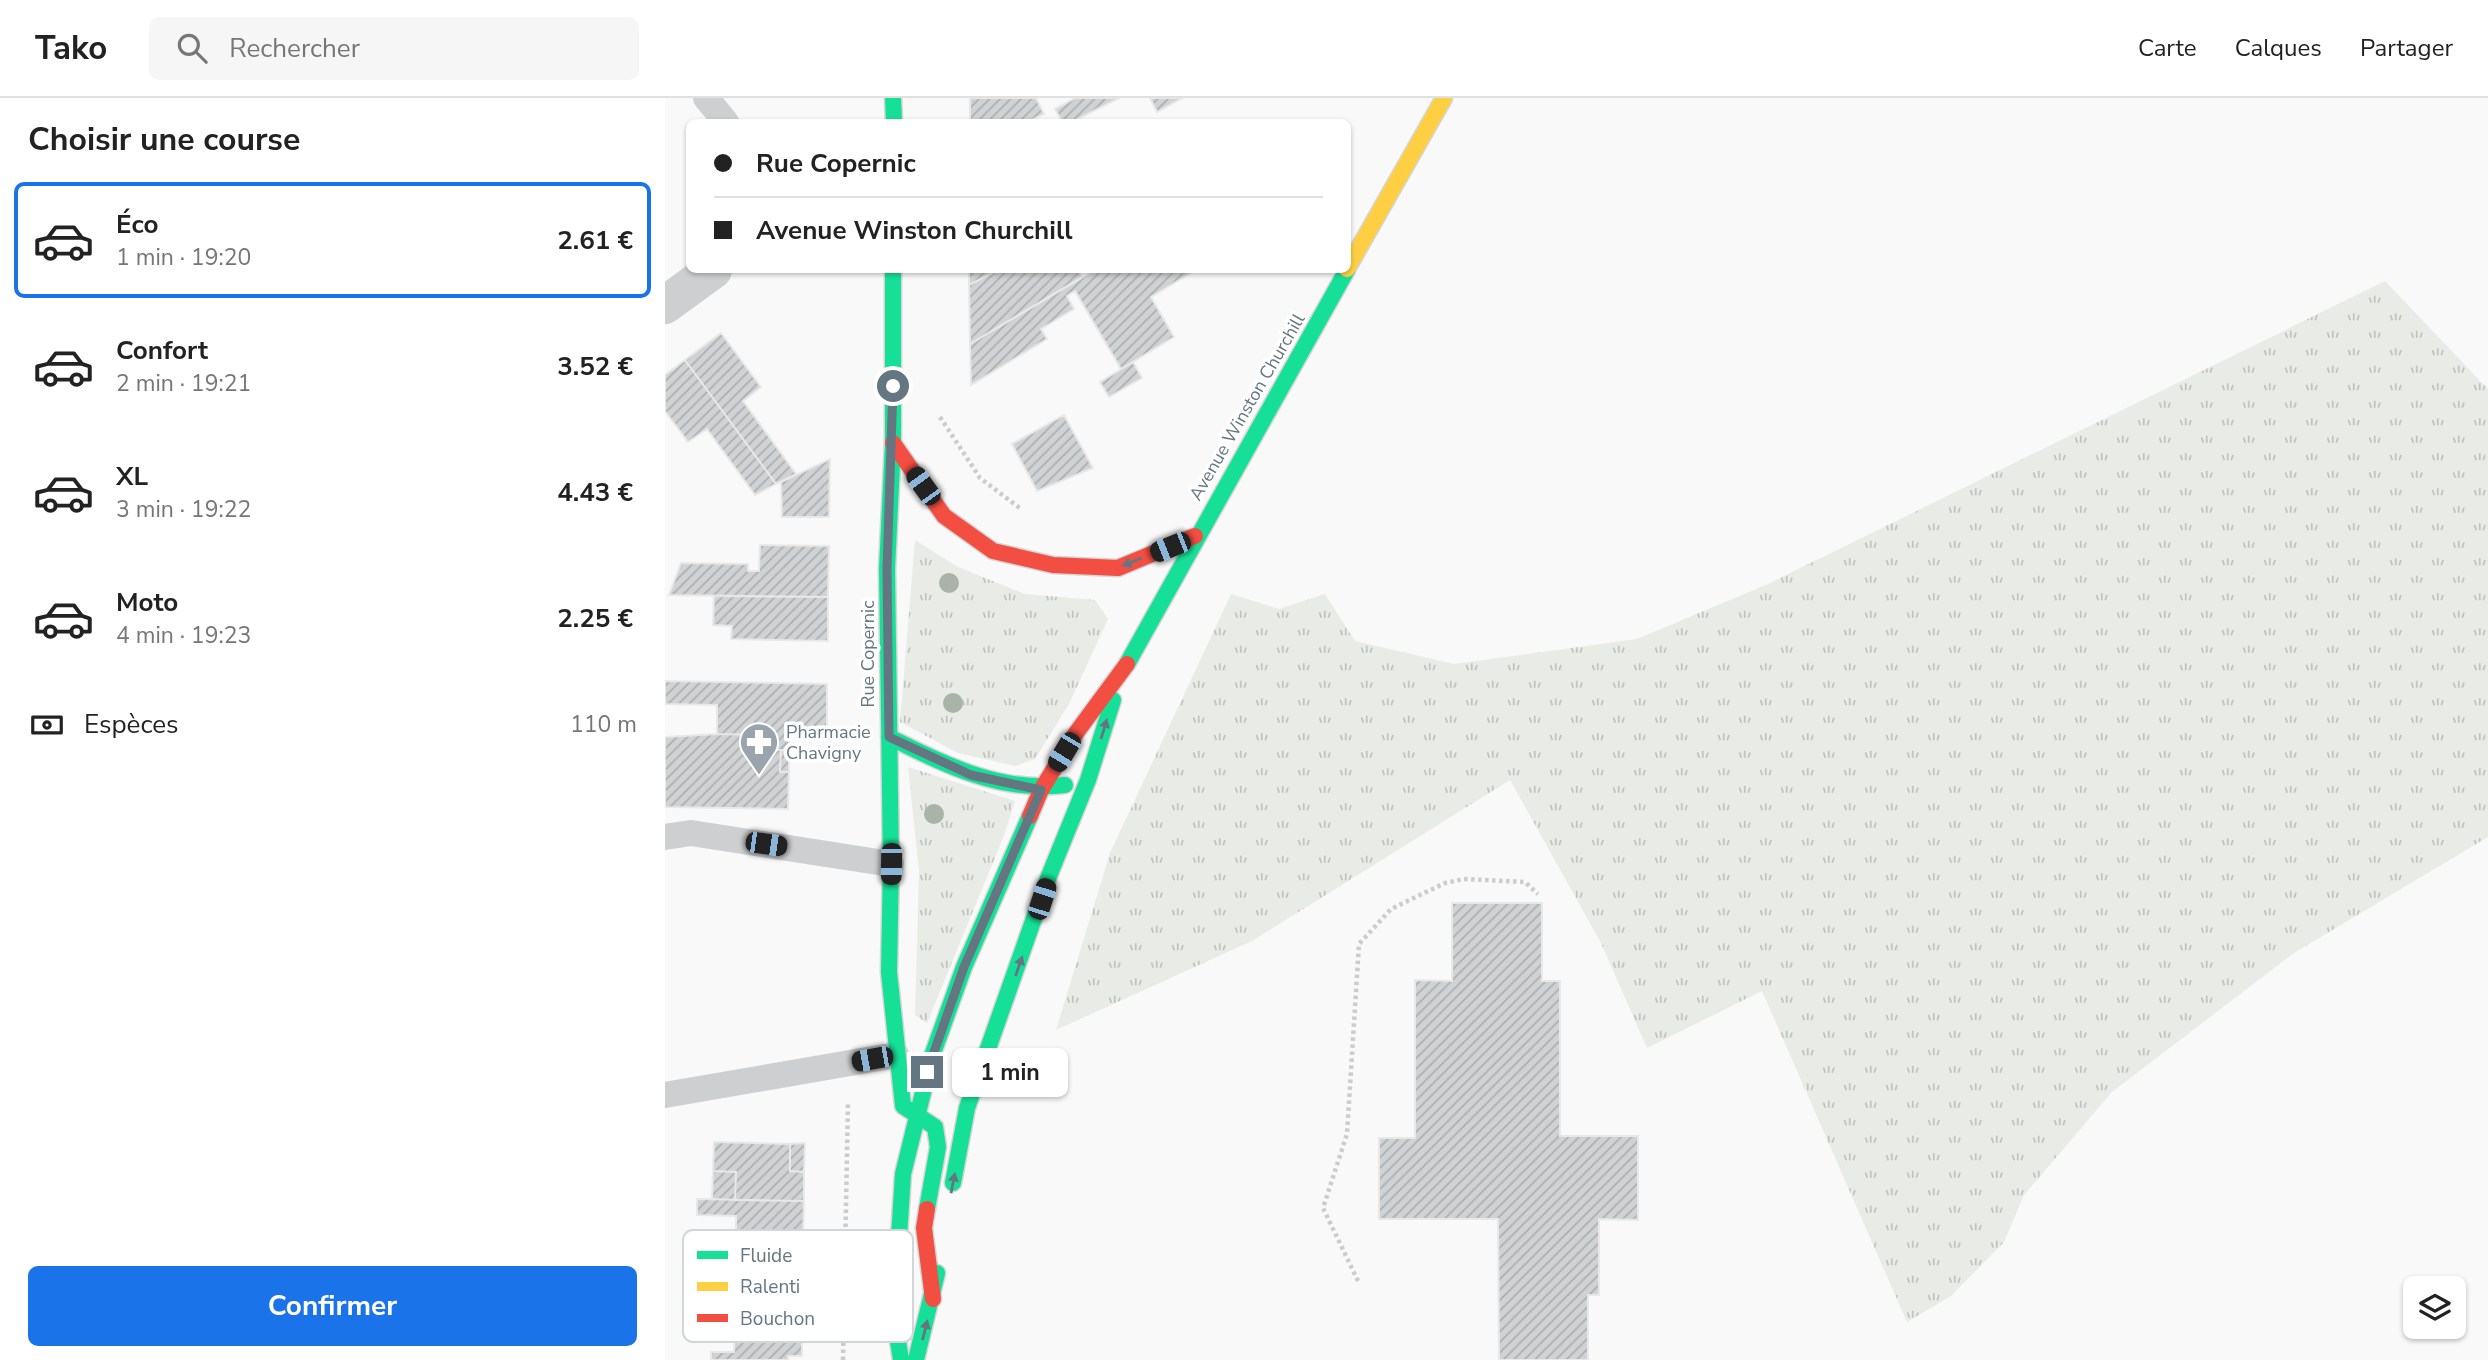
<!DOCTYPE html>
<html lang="fr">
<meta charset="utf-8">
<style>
:root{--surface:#fff;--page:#f6f6f6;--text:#222;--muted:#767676;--line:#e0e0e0;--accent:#1a73e8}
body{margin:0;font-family:"Nunito Sans",sans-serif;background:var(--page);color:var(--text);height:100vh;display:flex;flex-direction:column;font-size:26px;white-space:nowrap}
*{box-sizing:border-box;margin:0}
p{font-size:23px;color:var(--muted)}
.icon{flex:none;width:38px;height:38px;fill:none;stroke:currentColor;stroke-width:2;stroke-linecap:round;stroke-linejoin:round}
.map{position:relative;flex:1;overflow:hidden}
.side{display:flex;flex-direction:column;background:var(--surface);width:665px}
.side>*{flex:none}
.top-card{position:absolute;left:21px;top:21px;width:665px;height:154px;border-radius:10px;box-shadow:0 2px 5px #0004;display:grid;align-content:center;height:154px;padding:0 28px;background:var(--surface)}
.controls{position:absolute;left:1738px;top:1178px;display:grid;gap:14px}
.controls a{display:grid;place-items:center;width:63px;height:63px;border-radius:10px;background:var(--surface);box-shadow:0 2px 5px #0004;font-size:35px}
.end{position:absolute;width:32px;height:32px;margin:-16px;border:9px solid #657683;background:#fff;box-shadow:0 0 0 4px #fff}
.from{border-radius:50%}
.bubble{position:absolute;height:49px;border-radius:10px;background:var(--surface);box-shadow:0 2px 5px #0004;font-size:23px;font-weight:700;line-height:49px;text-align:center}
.car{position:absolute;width:21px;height:42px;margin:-21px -10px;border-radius:9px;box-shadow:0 0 5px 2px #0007;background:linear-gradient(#222 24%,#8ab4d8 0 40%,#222 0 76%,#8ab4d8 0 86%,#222 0)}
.top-card b{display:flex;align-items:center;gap:24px;height:66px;font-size:26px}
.top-card b+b{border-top:2px solid var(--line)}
.top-card i{width:18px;height:18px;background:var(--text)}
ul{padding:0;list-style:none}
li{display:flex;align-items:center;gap:21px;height:116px;margin:0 14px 10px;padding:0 14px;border:4px solid transparent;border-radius:10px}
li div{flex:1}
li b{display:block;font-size:26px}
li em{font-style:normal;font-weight:700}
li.active{border-color:var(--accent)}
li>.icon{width:63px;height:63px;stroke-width:1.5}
h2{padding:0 28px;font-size:32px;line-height:84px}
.pay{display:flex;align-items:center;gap:18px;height:77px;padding:0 28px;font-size:26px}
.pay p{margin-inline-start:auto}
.primary-button{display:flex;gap:14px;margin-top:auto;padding:14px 28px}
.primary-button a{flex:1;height:80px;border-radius:10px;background:var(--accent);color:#fff;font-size:28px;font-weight:700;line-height:80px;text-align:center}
header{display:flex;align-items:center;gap:42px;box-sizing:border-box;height:98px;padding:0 35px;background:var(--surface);border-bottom:2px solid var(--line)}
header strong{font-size:33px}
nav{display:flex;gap:38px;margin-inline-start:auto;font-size:24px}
.search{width:490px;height:63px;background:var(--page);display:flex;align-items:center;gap:18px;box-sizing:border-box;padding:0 24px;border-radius:10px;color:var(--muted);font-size:26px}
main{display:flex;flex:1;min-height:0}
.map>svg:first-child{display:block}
.grass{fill:url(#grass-tufts)}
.building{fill:url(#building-hatch);stroke:#e8e8e8;stroke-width:2}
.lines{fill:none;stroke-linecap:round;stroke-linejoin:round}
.fast-casing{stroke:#d5d6d7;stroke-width:19}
.slow-casing{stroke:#d5d6d7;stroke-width:19}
.jam-casing{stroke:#d5d6d7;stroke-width:19}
.path{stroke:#cbcccd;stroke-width:4.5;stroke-dasharray:3.5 3.5;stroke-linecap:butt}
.lane{stroke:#cecfd0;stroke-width:26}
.street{stroke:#cecfd0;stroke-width:38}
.fast{stroke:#16e098;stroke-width:16}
.slow{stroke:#ffcf43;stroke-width:16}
.jam{stroke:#f24e42;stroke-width:16}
.tree{fill:#a9b3a7}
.oneway{fill:#657683}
.route{stroke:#657683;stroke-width:9}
.labels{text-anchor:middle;stroke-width:7;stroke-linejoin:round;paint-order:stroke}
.street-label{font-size:18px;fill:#657683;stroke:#fff}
.poi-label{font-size:18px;fill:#657683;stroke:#fff;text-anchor:start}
.key{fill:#fff;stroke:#d1d6da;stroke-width:2}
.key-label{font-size:19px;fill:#657683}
</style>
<header>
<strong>Tako</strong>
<div class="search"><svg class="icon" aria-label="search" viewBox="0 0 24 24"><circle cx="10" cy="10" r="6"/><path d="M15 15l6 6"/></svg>Rechercher</div>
<nav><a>Carte</a><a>Calques</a><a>Partager</a></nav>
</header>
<main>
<section class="side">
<h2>Choisir une course</h2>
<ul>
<li class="active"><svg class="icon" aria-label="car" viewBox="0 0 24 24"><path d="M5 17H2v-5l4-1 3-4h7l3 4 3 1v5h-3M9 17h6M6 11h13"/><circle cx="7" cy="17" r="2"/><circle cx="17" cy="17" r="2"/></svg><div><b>Éco</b><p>1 min · 19:20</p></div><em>2.61 €</em></li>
<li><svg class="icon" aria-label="car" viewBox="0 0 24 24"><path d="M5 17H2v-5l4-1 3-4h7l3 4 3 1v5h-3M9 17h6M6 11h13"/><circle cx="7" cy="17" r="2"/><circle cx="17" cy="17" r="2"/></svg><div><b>Confort</b><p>2 min · 19:21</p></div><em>3.52 €</em></li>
<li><svg class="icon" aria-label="car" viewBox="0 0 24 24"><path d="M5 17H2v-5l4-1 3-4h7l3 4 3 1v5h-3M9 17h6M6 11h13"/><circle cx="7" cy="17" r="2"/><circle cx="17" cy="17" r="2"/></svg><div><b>XL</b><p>3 min · 19:22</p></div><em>4.43 €</em></li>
<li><svg class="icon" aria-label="car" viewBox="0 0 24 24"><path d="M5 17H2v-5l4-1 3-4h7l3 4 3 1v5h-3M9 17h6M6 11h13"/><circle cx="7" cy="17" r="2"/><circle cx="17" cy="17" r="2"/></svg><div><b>Moto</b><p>4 min · 19:23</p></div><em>2.25 €</em></li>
</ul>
<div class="pay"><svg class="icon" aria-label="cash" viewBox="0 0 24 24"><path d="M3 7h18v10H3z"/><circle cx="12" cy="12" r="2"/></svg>Espèces<p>110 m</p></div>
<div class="primary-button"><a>Confirmer</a></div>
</section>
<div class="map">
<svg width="1823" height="1262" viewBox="0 0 1823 1262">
<defs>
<pattern id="grass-tufts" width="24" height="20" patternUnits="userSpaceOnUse" patternTransform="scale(1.75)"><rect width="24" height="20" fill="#e8ebe6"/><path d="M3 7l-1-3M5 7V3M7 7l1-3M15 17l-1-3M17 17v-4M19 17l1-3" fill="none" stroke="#c0c3c0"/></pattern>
<pattern id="building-hatch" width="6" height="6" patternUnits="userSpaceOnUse" patternTransform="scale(1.75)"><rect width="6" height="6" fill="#d0d2d3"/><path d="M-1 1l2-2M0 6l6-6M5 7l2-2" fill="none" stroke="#acafb1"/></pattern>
</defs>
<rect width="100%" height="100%" fill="#f9f9f9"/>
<path class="grass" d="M1720 183 1823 291V739L1629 855 1447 994 1359 1097 1339 1144 1286 1198 1242 1224 1097 893 982 950 936 845 845 682 587 843 391 932 445 755 566 496 614 511 660 496 690 543 789 566 972 541 1103 486Z
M250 442 293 469 360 496 430 502 443 521 404 606 370 661 350 668 293 655 235 624Z
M243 669 350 703 338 740 262 925 250 917 254 773Z"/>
<path class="building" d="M305 0H371L379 16 363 24H305Z
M410 0H454L407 24H397L390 11Z
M485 0H517L492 14Z
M304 172H333L304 187Z
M333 172H414L417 179 305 246 304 187Z
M430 172H531L486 199 509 239 456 271 410 193 402 198 409 211 376 231 382 241 306 287 305 246Z
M56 235 96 289 78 303 131 376 111 386 20 262Z
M20 262 111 386 90 397 42 331 23 344 0 313V277Z
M468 264 477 280 444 299 435 284Z
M399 317 428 370 372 393 347 346Z
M165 361 164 419H117L116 384Z
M95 447 164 448 163 499 4 497 16 465 83 466V473H94Z
M49 498 163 499V543L66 541 67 528 48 527Z
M0 583 162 586V631L124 630V652H102L103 637 52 636V607L0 606Z
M52 636 103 637 102 652H116L115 674H124L123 711 0 709V639Z
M116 652H124V674H115Z
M787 805H877V883H895V1038H973V1122L934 1121V1197H923V1262H834L833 1121H714V1040H750V882L787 883Z
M49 1044 125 1046V1073L139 1074V1103L70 1102 71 1074 48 1073Z
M140 1045 139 1074 125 1073V1046Z
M48 1073 71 1074 70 1102 47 1101Z
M32 1101 139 1103 138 1144 71 1143V1118L32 1117Z
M70 1225 137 1226V1258H123V1262H46V1254H69Z"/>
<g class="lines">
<g class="fast-casing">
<path id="fast" d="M228 0 229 24
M228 172V345L222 471 226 766 224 874 238 1008 270 1029 273 1049 262 1111
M462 566 682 172
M224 639C281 667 335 695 400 687
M288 1085 302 1010 384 778 423 682 448 602
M236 1262 229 1218 238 1076 267 958 299 869 365 718
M251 1262 272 1175"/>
</g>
<g class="slow-casing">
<path id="slow" d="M682 171 779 0"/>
</g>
<g class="jam-casing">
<path id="jam" d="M228 345 279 418 328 453 388 467 453 470 530 438
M365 718 376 692 411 635 462 566
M262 1111 259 1130 268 1201"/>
</g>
<path class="path" d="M275 319 315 380 356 411
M693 1183 658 1110 682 1036 694 846 726 811 780 785 799 781 860 784 873 796
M178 1262 183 1004"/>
<path class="lane" d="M41 0 61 24
M0 739 26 735 226 766
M0 997 231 957"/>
<path class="street" d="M0 207 48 172"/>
<use href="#fast" class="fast"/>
<use href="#slow" class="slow"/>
<use href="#jam" class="jam"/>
</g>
<g class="tree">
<circle cx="284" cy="485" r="10"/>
<circle cx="288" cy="605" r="10"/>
<circle cx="269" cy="716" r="10"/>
</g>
<defs><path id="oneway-solid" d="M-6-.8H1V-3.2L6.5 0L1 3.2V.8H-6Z" transform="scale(1.75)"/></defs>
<g class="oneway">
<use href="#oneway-solid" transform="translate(467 464) rotate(158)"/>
<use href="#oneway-solid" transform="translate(439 631) rotate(-73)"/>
<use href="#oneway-solid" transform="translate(354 868) rotate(-71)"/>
<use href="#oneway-solid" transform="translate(288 1085) rotate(-79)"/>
<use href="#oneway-solid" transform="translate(260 1232) rotate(-76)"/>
</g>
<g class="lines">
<path class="route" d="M228 288 222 471 224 639 306 677 376 692 299 869 262 974"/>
</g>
<defs>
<g id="pharmacy-pin" transform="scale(2.0125)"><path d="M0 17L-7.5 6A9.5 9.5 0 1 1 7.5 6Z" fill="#99a4ac" stroke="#fff"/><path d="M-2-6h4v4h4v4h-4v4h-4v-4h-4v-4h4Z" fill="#fff"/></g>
</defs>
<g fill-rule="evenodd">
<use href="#pharmacy-pin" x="94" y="644"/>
</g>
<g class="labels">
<g class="street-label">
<text transform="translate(582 309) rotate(-60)" y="6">Avenue Winston Churchill</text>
<text transform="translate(203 556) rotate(-90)" y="6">Rue Copernic</text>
</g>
<g class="poi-label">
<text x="121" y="640">Pharmacie<tspan x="121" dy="21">Chavigny</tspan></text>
</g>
</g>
<rect x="18" y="1132" width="230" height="112" rx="10" class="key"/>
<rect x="32" y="1153" width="31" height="8" fill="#16e098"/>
<rect x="32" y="1184" width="31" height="9" fill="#ffcf43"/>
<rect x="32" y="1216" width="31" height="8" fill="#f24e42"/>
<g class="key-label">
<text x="75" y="1164">Fluide</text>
<text x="75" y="1195">Ralenti</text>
<text x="75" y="1227">Bouchon</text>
</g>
</svg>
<div class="controls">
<a><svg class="icon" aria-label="layers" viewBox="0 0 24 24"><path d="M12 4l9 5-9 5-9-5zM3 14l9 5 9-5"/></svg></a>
</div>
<i class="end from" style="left:228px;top:288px"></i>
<i class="end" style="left:262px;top:974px"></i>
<div class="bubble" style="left:287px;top:950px;width:116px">1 min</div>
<i class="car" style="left:258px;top:388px;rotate:324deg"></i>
<i class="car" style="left:505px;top:449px;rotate:248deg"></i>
<i class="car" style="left:399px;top:654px;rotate:211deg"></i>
<i class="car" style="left:101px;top:746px;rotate:98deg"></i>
<i class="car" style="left:226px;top:766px;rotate:181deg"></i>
<i class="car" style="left:377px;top:801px;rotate:18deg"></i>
<i class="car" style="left:207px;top:961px;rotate:260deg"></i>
<div class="top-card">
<b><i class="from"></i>Rue Copernic</b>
<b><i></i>Avenue Winston Churchill</b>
</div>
</div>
</main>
